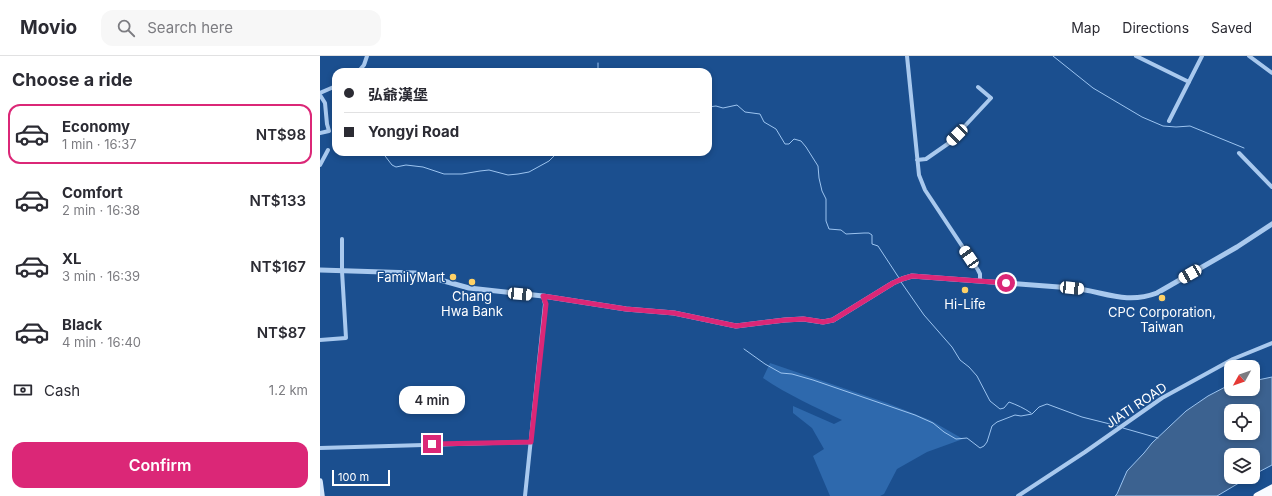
<!DOCTYPE html>
<meta charset="utf-8">
<style>
:root{--surface:#fff;--page:#f7f7f7;--text:#2b2b33;--muted:#7c7c81;--line:#e1e1e2;--accent:#db2777}
body{margin:0;font-family:Inter,"Noto Sans TC",sans-serif;background:var(--page);color:var(--text);height:100vh;display:flex;flex-direction:column;font-size:15px;white-space:nowrap}
*{box-sizing:border-box;margin:0}
p{font-size:13px;color:var(--muted)}
.icon{flex:none;width:22px;height:22px;fill:none;stroke:currentColor;stroke-width:2;stroke-linecap:round;stroke-linejoin:round}
.map{position:relative;flex:1;overflow:hidden}
.panel{display:flex;flex-direction:column;background:var(--surface);width:320px}
.panel>*{flex:none}
.banner{position:absolute;left:12px;top:12px;width:380px;height:88px;border-radius:12px;box-shadow:0 2px 6px #0003;display:grid;align-content:center;height:88px;padding:0 12px;background:var(--surface)}
.needle{width:26px;rotate:230deg}
.fabs{position:absolute;left:904px;top:304px;display:grid;gap:8px}
.fabs a{display:grid;place-items:center;width:36px;height:36px;border-radius:8px;background:var(--surface);box-shadow:0 2px 6px #0003;font-size:20px}
.scale{position:absolute;left:12px;bottom:10px;width:58px;box-sizing:border-box;padding-left:4px;border:2px solid #fff;border-top:0;font-size:11px;line-height:14px;white-space:nowrap;color:#fff;-webkit-text-stroke:3px #1b4f8f;paint-order:stroke}
.end{position:absolute;width:18px;height:18px;margin:-9px;border:5px solid #db2777;background:#fff;box-shadow:0 0 0 2px #fff}
.from{border-radius:50%}
.bubble{position:absolute;height:28px;border-radius:12px;background:var(--surface);box-shadow:0 2px 6px #0003;font-size:13px;font-weight:600;line-height:28px;text-align:center}
.car{position:absolute;width:12px;height:24px;margin:-12px -6px;border-radius:5px;box-shadow:0 0 3px 1px #0007;background:linear-gradient(#fff 24%,#345 0 40%,#fff 0 76%,#345 0 86%,#fff 0)}
.banner b{display:flex;align-items:center;gap:14px;height:38px;font-size:15px}
.banner b+b{border-top:1px solid var(--line)}
.banner i{width:10px;height:10px;background:var(--text)}
ul{padding:0;list-style:none}
li{display:flex;align-items:center;gap:12px;height:60px;margin:0 8px 6px;padding:0 4px;border:2px solid transparent;border-radius:12px}
li div{flex:1}
li b{display:block;font-size:15px}
li em{font-style:normal;font-weight:600}
li.active{border-color:var(--accent)}
li>.icon{width:36px;height:36px;stroke-width:1.5}
h2{padding:0 12px;font-size:18px;line-height:48px}
.pay{display:flex;align-items:center;gap:10px;height:44px;padding:0 12px;font-size:15px}
.pay p{margin-inline-start:auto}
.button{display:flex;gap:8px;margin-top:auto;padding:8px 12px}
.button a{flex:1;height:46px;border-radius:12px;background:var(--accent);color:#fff;font-size:16px;font-weight:600;line-height:46px;text-align:center}
header{display:flex;align-items:center;gap:24px;box-sizing:border-box;height:56px;padding:0 20px;background:var(--surface);border-bottom:1px solid var(--line)}
header strong{font-size:19px}
nav{display:flex;gap:22px;margin-inline-start:auto;font-size:14px}
.search{width:280px;height:36px;background:var(--page);display:flex;align-items:center;gap:10px;box-sizing:border-box;padding:0 14px;border-radius:12px;color:var(--muted);font-size:15px}
main{display:flex;flex:1;min-height:0}
.map>svg:first-child{display:block}
.green{fill:#2e69ad}
.water{fill:#3c6290;stroke:#9cc4f0;fill-rule:evenodd}
.lines{fill:none;stroke-linecap:round;stroke-linejoin:round}
.stream{stroke:#9cc4f0;stroke-width:1}
.minor{stroke:#a9c9ee;stroke-width:4}
.tertiary{stroke:#a9c9ee;stroke-width:5}
.secondary{stroke:#d6e6fa;stroke-width:5.5}
.trunk{stroke:#f8faff;stroke-width:7}
.route{stroke:#db2777;stroke-width:5}
.poi-dot{fill:#ffd166;stroke:#1b4f8f;stroke-width:1.5}
.labels{text-anchor:middle;stroke-width:3;stroke-linejoin:round;paint-order:stroke}
.poi-label{font-size:13px;fill:#fff;stroke:#1b4f8f}
.street-label{font-size:13px;fill:#fff;stroke:#1b4f8f}
</style>
<header>
<strong>Movio</strong>
<div class="search"><svg class="icon" aria-label="search" viewBox="0 0 24 24"><circle cx="10" cy="10" r="6"/><path d="M15 15l6 6"/></svg>Search here</div>
<nav><a>Map</a><a>Directions</a><a>Saved</a></nav>
</header>
<main>
<section class="panel">
<h2>Choose a ride</h2>
<ul>
<li class="active"><svg class="icon" aria-label="car" viewBox="0 0 24 24"><path d="M5 17H2v-5l4-1 3-4h7l3 4 3 1v5h-3M9 17h6M6 11h13"/><circle cx="7" cy="17" r="2"/><circle cx="17" cy="17" r="2"/></svg><div><b>Economy</b><p>1 min · 16:37</p></div><em>NT$98</em></li>
<li><svg class="icon" aria-label="car" viewBox="0 0 24 24"><path d="M5 17H2v-5l4-1 3-4h7l3 4 3 1v5h-3M9 17h6M6 11h13"/><circle cx="7" cy="17" r="2"/><circle cx="17" cy="17" r="2"/></svg><div><b>Comfort</b><p>2 min · 16:38</p></div><em>NT$133</em></li>
<li><svg class="icon" aria-label="car" viewBox="0 0 24 24"><path d="M5 17H2v-5l4-1 3-4h7l3 4 3 1v5h-3M9 17h6M6 11h13"/><circle cx="7" cy="17" r="2"/><circle cx="17" cy="17" r="2"/></svg><div><b>XL</b><p>3 min · 16:39</p></div><em>NT$167</em></li>
<li><svg class="icon" aria-label="car" viewBox="0 0 24 24"><path d="M5 17H2v-5l4-1 3-4h7l3 4 3 1v5h-3M9 17h6M6 11h13"/><circle cx="7" cy="17" r="2"/><circle cx="17" cy="17" r="2"/></svg><div><b>Black</b><p>4 min · 16:40</p></div><em>NT$87</em></li>
</ul>
<div class="pay"><svg class="icon" aria-label="cash" viewBox="0 0 24 24"><path d="M3 7h18v10H3z"/><circle cx="12" cy="12" r="2"/></svg>Cash<p>1.2 km</p></div>
<div class="button"><a>Confirm</a></div>
</section>
<div class="map">
<svg width="952" height="440" viewBox="0 0 952 440">
<rect width="100%" height="100%" fill="#1b4f8f"/>
<path class="green" d="M450 307 567 347 610 364 643 383 607 396 577 413 564 438 560 440H510L493 400 504 393 492 372 473 357V350L514 368 522 364C495 351 468 339 443 322Z"/>
<path class="water" d="M952 321V409L933 419V399H911V421H929L897 440H795L797 438 807 415 824 397 832 387 866 355 888 340 911 328V333H933V325ZM911 355H933V377H911Z"/>
<g class="lines">
<path class="stream" d="M733 0 773 32 822 61 843 70 856 71 870 70 924 92
M278 7V16
M388 51 396 50 403 52 417 49 425 56 440 58 444 66 456 73 465 88H469L474 83 481 85 486 91 498 110 499 122 502 135 506 143V165L509 173 521 174 526 178 544 177H549L552 179V188L558 190 579 222
M62 96 72 109 76 111 86 109 103 111 124 118H142L160 115 169 114 188 119 198 118 209 116 229 105 238 96
M581 226 604 259 632 291 640 304 649 311 657 320 670 345 680 353 684 352 689 346C697 349 704 352 711 357
M424 293 445 308 461 317 472 318 493 324 595 359 613 367 624 376 636 383 647 382 660 392 664 390 667 386 672 370 677 366 695 359 701 360 712 358 719 351 727 348 762 361 798 370
M803 372 838 382"/>
<path class="minor" d="M587 0 599 119 605 134 658 214 660 218V225
M816 0 869 26
M929 0 952 17
M38 16 44 9 47 0
M0 37 16 30
M0 39 5 47 7 68 9 75 0 77
M849 65 882 0
M919 97 952 131
M597 104 606 103 629 87 671 42 658 31
M0 109 8 94
M0 284 26 282 22 215V183
M0 392 211 386
M205 440 225 248 223 240
M698 440 765 396 842 342 913 303 952 287"/>
<path class="tertiary" d="M0 214 95 217 149 232 223 240 306 253 354 257 416 270 465 264 483 263 503 266 513 264 573 227 582 223 592 220 752 232C783 235 805 249 837 237L917 191 952 168"/>
<path class="secondary" d="M0 425 2 440"/>
<path class="trunk" d="M937 440 952 432
M948 440 952 438"/>
</g>
<g class="lines">
<path class="route" d="M112 388 211 386 226 248 223 240 306 253 354 257 416 270 465 264 484 263 503 266 513 264 573 227 582 223 592 220 686 227"/>
</g>
<g class="poi-dot">
<circle cx="133" cy="221" r="4"/>
<circle cx="152" cy="226" r="4"/>
<circle cx="645" cy="234" r="4"/>
<circle cx="842" cy="242" r="4"/>
</g>
<g class="labels">
<g class="poi-label">
<text x="125" y="226" text-anchor="end">FamilyMart</text>
<text x="152" y="245">Chang<tspan x="152" dy="15">Hwa Bank</tspan></text>
<text x="645" y="253">Hi-Life</text>
<text x="842" y="261">CPC Corporation,<tspan x="842" dy="15">Taiwan</tspan></text>
</g>
<g class="street-label">
<text transform="translate(816 349) rotate(-34)" y="5">JIATI ROAD</text>
</g>
</g>
</svg>
<div class="fabs">
<a><svg class="needle" viewBox="-14 -14 28 28"><path d="M0-13l5 13h-10z" fill="#e53935"/><path d="M0 13l5-13h-10z" fill="#7c7c81"/></svg></a>
<a><svg class="icon" aria-label="locate" viewBox="0 0 24 24"><circle cx="12" cy="12" r="6"/><path d="M12 2v4M12 18v4M2 12h4M18 12h4"/></svg></a>
<a><svg class="icon" aria-label="layers" viewBox="0 0 24 24"><path d="M12 4l9 5-9 5-9-5zM3 14l9 5 9-5"/></svg></a>
</div>
<div class="scale">100 m</div>
<i class="end from" style="left:686px;top:227px"></i>
<i class="end" style="left:112px;top:388px"></i>
<div class="bubble" style="left:79px;top:330px;width:66px">4 min</div>
<i class="car" style="left:637px;top:79px;rotate:225deg"></i>
<i class="car" style="left:649px;top:201px;rotate:326deg"></i>
<i class="car" style="left:870px;top:218px;rotate:240deg"></i>
<i class="car" style="left:752px;top:232px;rotate:96deg"></i>
<i class="car" style="left:200px;top:238px;rotate:95deg"></i>
<div class="banner">
<b><i class="from"></i>弘爺漢堡</b>
<b><i></i>Yongyi Road</b>
</div>
</div>
</main>
